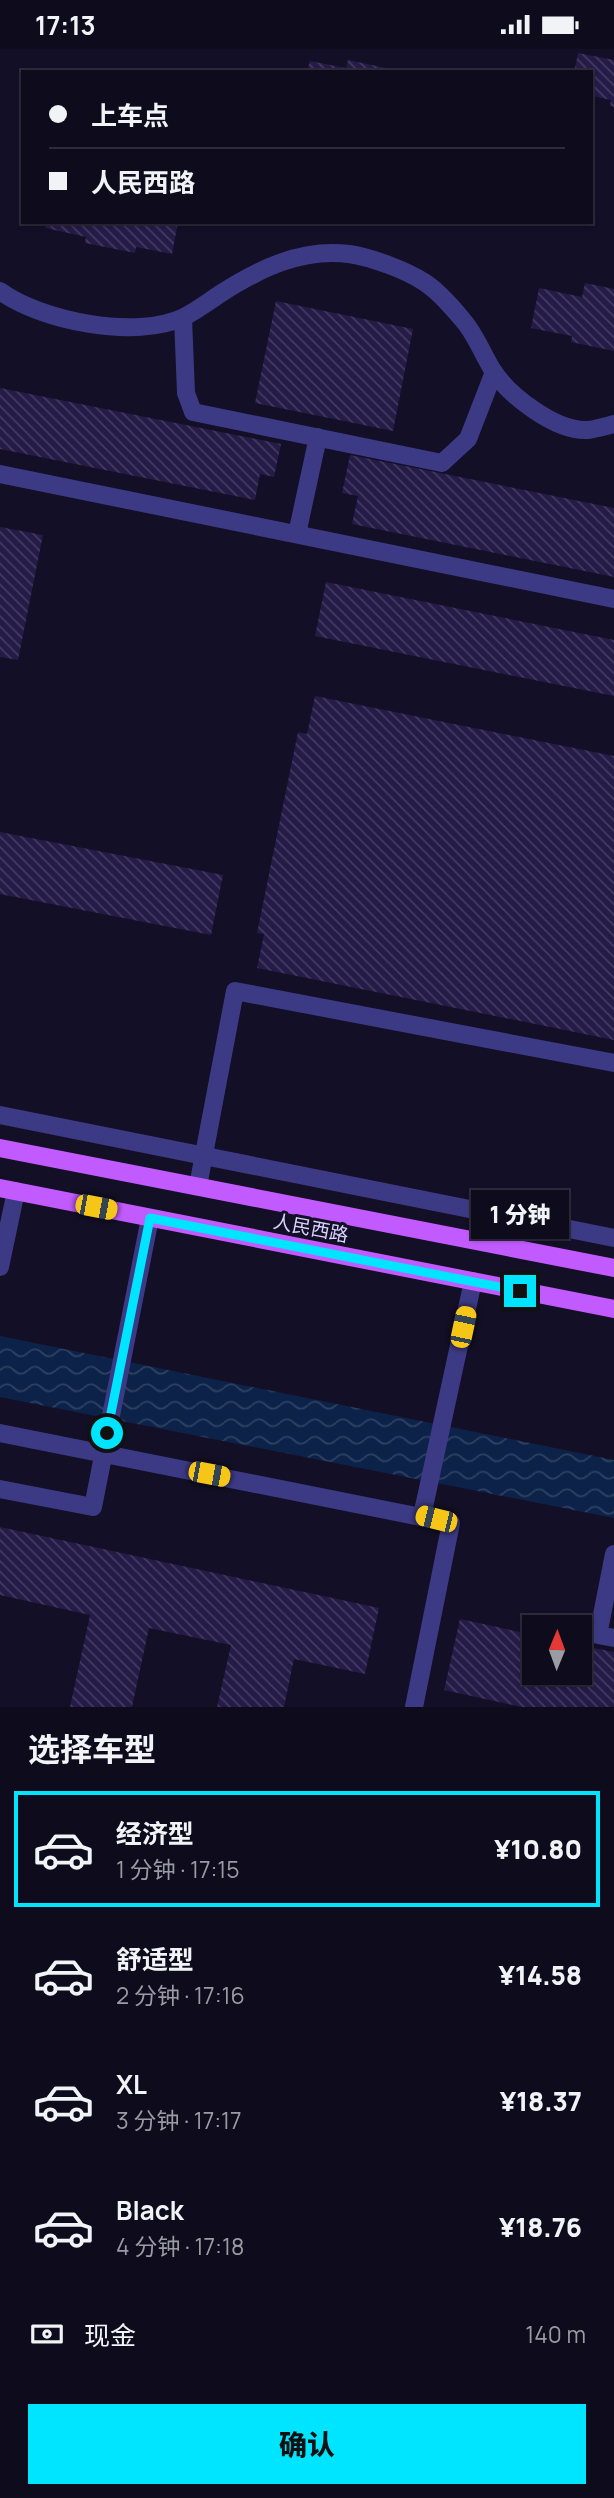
<!DOCTYPE html>
<html lang="zh">
<meta charset="utf-8">
<style>
:root{--surface:#0e0b1c;--page:#1c1929;--text:#f1f3f6;--muted:#9b9ba3;--line:#2e2b3b;--accent:#00e5ff}
body{margin:0;font-family:Manrope,"Noto Sans SC",sans-serif;background:var(--page);color:var(--text);height:100vh;display:flex;flex-direction:column;font-size:26px;white-space:nowrap}
*{box-sizing:border-box;margin:0}
p{font-size:23px;color:var(--muted)}
.icon{flex:none;width:38px;height:38px;fill:none;stroke:currentColor;stroke-width:2;stroke-linecap:round;stroke-linejoin:round}
.map{position:relative;height:1658px;overflow:hidden}
.drawer{display:flex;flex-direction:column;background:var(--surface);flex:1}
.drawer>*{flex:none}
.guide{position:absolute;left:21px;top:21px;width:572px;height:154px;border-radius:0px;box-shadow:0 2px 5px #0004,0 0 0 2px var(--line);display:grid;align-content:center;height:154px;padding:0 28px;background:var(--surface)}
.needle{width:46px;rotate:1deg}
.controls{position:absolute;left:522px;top:1566px;display:grid;gap:14px}
.controls a{display:grid;place-items:center;width:70px;height:70px;border-radius:0px;background:var(--surface);box-shadow:0 2px 5px #0004,0 0 0 2px var(--line);font-size:35px}
.end{position:absolute;width:32px;height:32px;margin:-16px;border:9px solid #00e5ff;background:#111;box-shadow:0 0 0 4px #111}
.from{border-radius:50%}
.bubble{position:absolute;height:49px;border-radius:0px;background:var(--surface);box-shadow:0 2px 5px #0004,0 0 0 2px var(--line);font-size:23px;font-weight:800;line-height:49px;text-align:center}
.car{position:absolute;width:21px;height:42px;margin:-21px -10px;border-radius:9px;box-shadow:0 0 5px 2px #0007;background:linear-gradient(#f5c518 24%,#345 0 40%,#f5c518 0 76%,#345 0 86%,#f5c518 0)}
.guide b{display:flex;align-items:center;gap:24px;height:66px;font-size:26px}
.guide b+b{border-top:2px solid var(--line)}
.guide i{width:18px;height:18px;background:var(--text)}
ul{padding:0;list-style:none}
li{display:flex;align-items:center;gap:21px;height:116px;margin:0 14px 10px;padding:0 14px;border:4px solid transparent;border-radius:0px}
li div{flex:1}
li b{display:block;font-size:26px}
li em{font-style:normal;font-weight:800}
li.current{border-color:var(--accent)}
li>.icon{width:63px;height:63px;stroke-width:1.5}
h2{padding:0 28px;font-size:32px;line-height:84px}
.pay{display:flex;align-items:center;gap:18px;height:77px;padding:0 28px;font-size:26px}
.pay p{margin-inline-start:auto}
.cta{display:flex;gap:14px;margin-top:auto;padding:14px 28px}
.cta a{flex:1;height:80px;border-radius:0px;background:var(--accent);color:#111;font-size:28px;font-weight:800;line-height:80px;text-align:center}
.status{display:flex;justify-content:space-between;align-items:center;height:49px;padding:0 35px;background:var(--surface);direction:ltr}
.status svg{height:19px;fill:currentColor}
.map>svg:first-child{display:block}
.water{fill:url(#water-waves)}
.building{fill:url(#building-back-hatch)}
.lines{fill:none;stroke-linecap:round;stroke-linejoin:round}
.minor{stroke:#3d3a85;stroke-width:18}
.major{stroke:#c25bff;stroke-width:18}
.route{stroke:#00e5ff;stroke-width:9}
.labels{text-anchor:middle;stroke-width:6;stroke-linejoin:round;paint-order:stroke}
.street-label{font-size:19px;fill:#d9d4ff;stroke:#130f26}
</style>
<div class="status"><b>17:13</b><svg viewBox="0 0 49 12"><path d="M0 12V9h3v3zM5 12V6h3v6zM10 12V3h3v9zM15 12V0h3v12zM26 1h20v11H26zM47 4h2v5h-2z"/></svg></div>
<div class="map">
<svg width="614" height="1658" viewBox="0 0 614 1658">
<defs>
<pattern id="water-waves" width="16" height="10" patternUnits="userSpaceOnUse" patternTransform="scale(1.75)"><rect width="16" height="10" fill="#0c2248"/><path d="M0 5q4-4 8 0t8 0" fill="none" stroke="#2f4163"/></pattern>
<pattern id="building-back-hatch" width="6" height="6" patternUnits="userSpaceOnUse" patternTransform="scale(1.75)"><rect width="6" height="6" fill="#241b47"/><path d="M-1 5l2 2M0 0l6 6M5-1l2 2" fill="none" stroke="#433b63"/></pattern>
</defs>
<rect width="100%" height="100%" fill="#130f26"/>
<path class="water" d="M0 1287 614 1411V1469L0 1348Z"/>
<path class="building" d="M578 4 614 11V58L610 57 611 51 592 47V23H574Z
M348 11 400 22V23H307L310 12 346 19Z
M47 173H178L172 205 136 198 135 204 85 194 86 188 45 179Z
M585 234 614 240V302L571 293 572 287 531 279 539 239 582 248Z
M276 252 413 280 393 382 255 354Z
M0 339 281 395 274 428 260 425 255 451 0 400Z
M350 406 614 459V528L352 475 358 447 342 444Z
M0 478 43 486 18 611 0 608Z
M326 533 614 591V647L315 587Z
M315 647 614 707V991L257 919 264 885 257 884 298 683 307 685Z
M0 783 223 826 211 886 0 845Z
M0 1478 379 1559 365 1625 294 1610 284 1658H217L231 1596 149 1579 132 1658H70L90 1566 0 1546Z
M460 1570 534 1586V1624H579V1596L614 1603V1658H522L444 1641Z"/>
<g class="lines">
<path class="minor" d="M0 242C41 272 136 291 184 268 196 262 208 253 220 245 259 220 301 199 349 205 370 208 406 221 424 233 437 241 452 258 462 270 475 284 482 304 492 320 508 346 556 383 588 381 596 380 606 377 614 375
M183 269 186 344 193 363 442 414 468 390 494 323
M0 425 614 550
M297 485 318 388
M0 1066 614 1189
M198 1137 235 942 614 1014
M0 1218 16 1142
M0 1384 451 1474 414 1658
M0 1440 93 1458 150 1169
M422 1467 473 1232
M614 1505 598 1586 614 1589"/>
<path class="major" d="M0 1099 614 1219
M0 1139 614 1260"/>
</g>
<g class="lines">
<path class="route" d="M107 1384 150 1169 520 1242"/>
</g>
<g class="labels">
<g class="street-label">
<text transform="translate(311 1179) rotate(11)" y="7">人民西路</text>
</g>
</g>
</svg>
<div class="controls">
<a><svg class="needle" viewBox="-14 -14 28 28"><path d="M0-13l5 13h-10z" fill="#e53935"/><path d="M0 13l5-13h-10z" fill="#9b9ba3"/></svg></a>
</div>
<i class="end from" style="left:107px;top:1384px"></i>
<i class="end" style="left:520px;top:1242px"></i>
<div class="bubble" style="left:471px;top:1141px;width:98px">1 分钟</div>
<i class="car" style="left:96px;top:1158px;rotate:101deg"></i>
<i class="car" style="left:463px;top:1278px;rotate:12deg"></i>
<i class="car" style="left:209px;top:1425px;rotate:101deg"></i>
<i class="car" style="left:436px;top:1470px;rotate:284deg"></i>
<div class="guide">
<b><i class="from"></i>上车点</b>
<b><i></i>人民西路</b>
</div>
</div>
<section class="drawer">
<h2>选择车型</h2>
<ul>
<li class="current"><svg class="icon" aria-label="car" viewBox="0 0 24 24"><path d="M5 17H2v-5l4-1 3-4h7l3 4 3 1v5h-3M9 17h6M6 11h13"/><circle cx="7" cy="17" r="2"/><circle cx="17" cy="17" r="2"/></svg><div><b>经济型</b><p>1 分钟 · 17:15</p></div><em>¥10.80</em></li>
<li><svg class="icon" aria-label="car" viewBox="0 0 24 24"><path d="M5 17H2v-5l4-1 3-4h7l3 4 3 1v5h-3M9 17h6M6 11h13"/><circle cx="7" cy="17" r="2"/><circle cx="17" cy="17" r="2"/></svg><div><b>舒适型</b><p>2 分钟 · 17:16</p></div><em>¥14.58</em></li>
<li><svg class="icon" aria-label="car" viewBox="0 0 24 24"><path d="M5 17H2v-5l4-1 3-4h7l3 4 3 1v5h-3M9 17h6M6 11h13"/><circle cx="7" cy="17" r="2"/><circle cx="17" cy="17" r="2"/></svg><div><b>XL</b><p>3 分钟 · 17:17</p></div><em>¥18.37</em></li>
<li><svg class="icon" aria-label="car" viewBox="0 0 24 24"><path d="M5 17H2v-5l4-1 3-4h7l3 4 3 1v5h-3M9 17h6M6 11h13"/><circle cx="7" cy="17" r="2"/><circle cx="17" cy="17" r="2"/></svg><div><b>Black</b><p>4 分钟 · 17:18</p></div><em>¥18.76</em></li>
</ul>
<div class="pay"><svg class="icon" aria-label="cash" viewBox="0 0 24 24"><path d="M3 7h18v10H3z"/><circle cx="12" cy="12" r="2"/></svg>现金<p>140 m</p></div>
<div class="cta"><a>确认</a></div>
</section>
